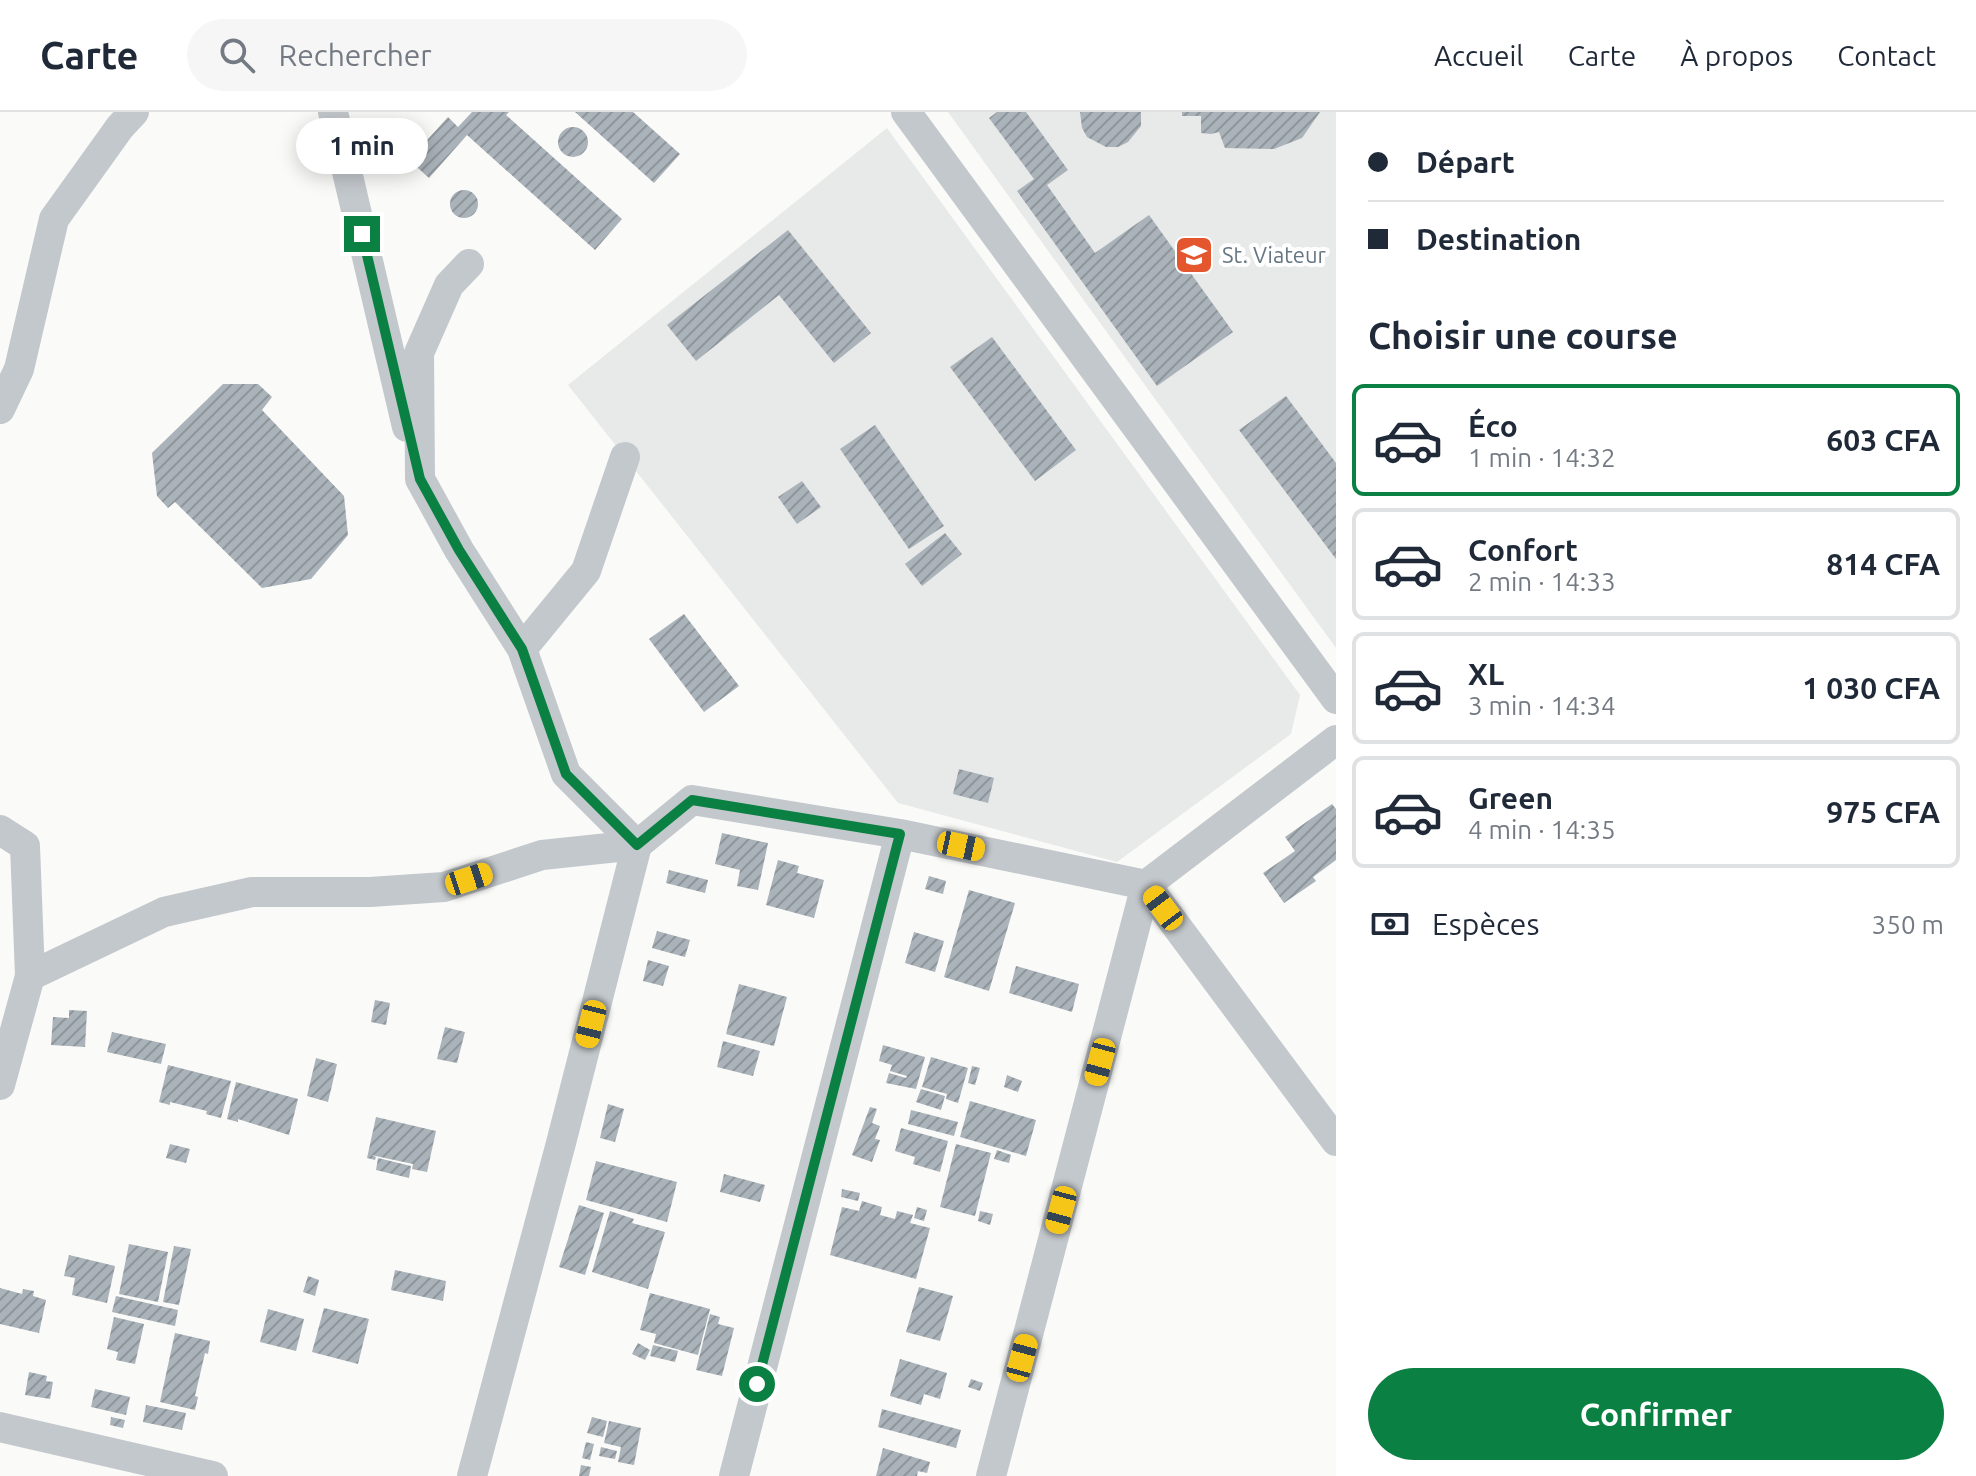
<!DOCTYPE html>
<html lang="fr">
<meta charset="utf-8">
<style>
:root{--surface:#fff;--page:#f6f6f7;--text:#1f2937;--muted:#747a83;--line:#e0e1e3;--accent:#0b8043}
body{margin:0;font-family:Ubuntu,sans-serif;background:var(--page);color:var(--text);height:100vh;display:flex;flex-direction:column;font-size:30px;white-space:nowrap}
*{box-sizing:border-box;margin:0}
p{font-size:26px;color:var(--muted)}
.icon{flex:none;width:44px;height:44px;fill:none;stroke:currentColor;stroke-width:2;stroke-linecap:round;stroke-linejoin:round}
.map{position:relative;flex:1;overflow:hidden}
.details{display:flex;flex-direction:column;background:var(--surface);width:640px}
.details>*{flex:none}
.top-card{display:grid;align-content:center;height:176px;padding:0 32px;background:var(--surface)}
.end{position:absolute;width:36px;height:36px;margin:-18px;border:10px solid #0b8043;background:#fff;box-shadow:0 0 0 4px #fff}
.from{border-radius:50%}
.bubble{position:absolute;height:56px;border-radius:28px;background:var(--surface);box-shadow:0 4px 20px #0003;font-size:26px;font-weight:700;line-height:56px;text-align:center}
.car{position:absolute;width:24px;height:48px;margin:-24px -12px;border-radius:10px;box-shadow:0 0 6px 2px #0007;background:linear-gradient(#f5c518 24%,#345 0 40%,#f5c518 0 76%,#345 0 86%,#f5c518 0)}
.top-card b{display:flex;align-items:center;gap:28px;height:76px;font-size:30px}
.top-card b+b{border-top:2px solid var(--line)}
.top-card i{width:20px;height:20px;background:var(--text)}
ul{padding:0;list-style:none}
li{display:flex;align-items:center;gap:24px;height:112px;margin:0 16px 12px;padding:0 16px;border:4px solid var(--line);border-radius:12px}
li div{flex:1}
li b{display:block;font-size:30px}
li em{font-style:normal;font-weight:700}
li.selected{border-color:var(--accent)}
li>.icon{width:72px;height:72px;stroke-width:1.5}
h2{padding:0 32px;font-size:36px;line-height:96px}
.pay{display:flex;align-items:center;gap:20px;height:88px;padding:0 32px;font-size:30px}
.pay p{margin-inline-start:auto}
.cta{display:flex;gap:16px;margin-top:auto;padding:16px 32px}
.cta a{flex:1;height:92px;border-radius:48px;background:var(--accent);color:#fff;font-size:32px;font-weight:700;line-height:92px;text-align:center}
header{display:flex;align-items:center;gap:48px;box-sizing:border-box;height:112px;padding:0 40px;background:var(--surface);border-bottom:2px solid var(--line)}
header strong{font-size:38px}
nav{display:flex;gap:44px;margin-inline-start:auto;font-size:28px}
.search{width:560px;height:72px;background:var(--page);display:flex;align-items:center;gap:20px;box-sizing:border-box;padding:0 28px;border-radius:44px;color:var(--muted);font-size:30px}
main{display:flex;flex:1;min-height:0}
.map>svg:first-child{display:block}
.built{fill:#e8e9e9}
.building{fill:url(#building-hatch)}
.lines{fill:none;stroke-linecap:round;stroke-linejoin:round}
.minor{stroke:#c3c8cc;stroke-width:30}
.route{stroke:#0b8043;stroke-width:10}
.labels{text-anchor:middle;stroke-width:8;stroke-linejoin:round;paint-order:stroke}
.poi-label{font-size:22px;fill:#657683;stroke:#fff;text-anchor:start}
</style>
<header>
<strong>Carte</strong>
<div class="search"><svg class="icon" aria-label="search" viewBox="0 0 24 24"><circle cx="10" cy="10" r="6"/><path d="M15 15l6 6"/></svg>Rechercher</div>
<nav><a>Accueil</a><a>Carte</a><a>À propos</a><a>Contact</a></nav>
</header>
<main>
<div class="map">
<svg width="1336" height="1364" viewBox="0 0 1336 1364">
<defs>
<pattern id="building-hatch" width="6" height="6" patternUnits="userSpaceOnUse" patternTransform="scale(2)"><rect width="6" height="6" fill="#aab3b9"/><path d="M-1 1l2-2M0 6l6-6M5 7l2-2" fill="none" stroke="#8e969c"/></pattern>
</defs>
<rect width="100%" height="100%" fill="#fafaf8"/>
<path class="built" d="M948 0H1336V536L1155 287Z
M887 16 1300 583 1291 622 1117 750 898 691 568 273Z"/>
<path class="building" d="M472 0H509L506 3 622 107 595 138 467 23 429 66 409 48 448 5 458 15Z
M575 0H633L680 42 654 71Z
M997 0H1026L1068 58 1047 73 1095 141 1149 103 1233 220 1157 274 1017 79 1034 67 989 6Z
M1080 0H1141V14L1128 30 1118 35H1106L1087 25 1082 16Z
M1182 0H1320L1302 26 1274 37 1225 36 1219 20 1211 22 1201 21V4H1182Z
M558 30a15 15 0 1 1 30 0a15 15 0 1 1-30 0Z
M450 92a14 14 0 1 1 28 0a14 14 0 1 1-28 0Z
M788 118 871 221 834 251 779 183 696 249 667 213Z
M992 225 1076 338 1035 369 950 255Z
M223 272H258L272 285 262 298 344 384 348 423 311 467 262 476 175 390 168 396 157 384 152 341Z
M1286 284 1336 351V447L1239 318Z
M875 313 944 414 909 437 840 337Z
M802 369 821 395 797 412 778 385Z
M945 421 962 442 922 474 905 452Z
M684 502 739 574 704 600 649 527Z
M959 657 994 666 988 691 953 682Z
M1332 692 1336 697V748L1313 765 1316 769 1284 791 1263 761 1295 739 1285 725Z
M722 721 768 731 758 778 737 774 740 758 715 752Z
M778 748 799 754 797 761 824 768 814 806 766 793Z
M669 758 708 768 705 781 666 771Z
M929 764 946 769 943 782 925 777Z
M969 778 1015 791 989 879 944 865Z
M657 819 690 828 685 845 652 836Z
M914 820 944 829 935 860 905 851Z
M648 848 669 854 663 874 643 869Z
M1016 854 1079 872 1072 900 1009 881Z
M739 872 787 885 774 934 726 922Z
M375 888 390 891 386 913 371 910Z
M69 898 87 899 85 935 51 933 53 905 69 906Z
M445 915 465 920 457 951 437 947Z
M112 920 166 932 161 952 107 940Z
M723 929 760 939 753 964 717 955Z
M883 933 925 945 916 977 886 971 889 961 906 966 907 964 890 959 892 953 879 949Z
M931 945 968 956 958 991 946 987 947 982 922 975Z
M316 946 337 952 328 990 307 984Z
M168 953 231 969 221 1006 206 1002 207 999 170 990V993L159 990Z
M972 954 980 956 975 973 968 971Z
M1007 963 1022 969 1018 980 1004 975Z
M236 970 298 987 289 1023 238 1007V1010L227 1007Z
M921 977 945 984 941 998 916 990Z
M970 989 1036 1008 1026 1044 960 1025Z
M608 992 624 997 615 1030 600 1026Z
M870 995 877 997 872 1011 880 1014 875 1027 880 1028 872 1050 852 1043Z
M911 998 958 1010 954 1024 908 1012Z
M376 1005 436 1019 427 1060 412 1057 413 1052 371 1043 376 1045 375 1048 367 1046Z
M901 1016 948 1029 940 1060 913 1052 915 1045 895 1039Z
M170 1032 190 1037 186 1051 166 1046Z
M956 1032 991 1041 975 1104 940 1095Z
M997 1038 1011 1043 1009 1051 994 1047Z
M378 1046 411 1054 409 1066 376 1058Z
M596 1049 677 1070 667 1110 586 1088Z
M724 1062 765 1073 760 1090 720 1080Z
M842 1077 860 1081 858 1089 841 1085Z
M862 1089 882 1095 880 1103 895 1107 897 1099 913 1103 910 1111 930 1116 916 1167 830 1143 842 1095 859 1099Z
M579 1093 604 1101 585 1163 559 1155Z
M917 1095 927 1098 924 1109 914 1106Z
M610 1099 634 1107 632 1111 665 1120 648 1177 592 1160Z
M980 1099 993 1102 990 1113 978 1109Z
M129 1132 168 1140 158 1190 119 1182Z
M174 1134 191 1137 179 1193 163 1190Z
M69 1143 115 1154 107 1191 72 1183 75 1166 64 1164Z
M395 1158 446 1169 443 1189 391 1178Z
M308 1164 319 1168 315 1184 303 1180Z
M919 1175 953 1184 940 1229 906 1220Z
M0 1176 22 1182 23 1177 34 1179 33 1184 46 1188 39 1221 0 1212Z
M650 1181 710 1197 698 1243 654 1231 656 1222 640 1218Z
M116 1184 178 1198 175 1214 112 1200Z
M324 1196 369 1207 358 1252 312 1240Z
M268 1197 304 1207 296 1239 260 1230Z
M710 1202 720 1205 718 1212 734 1216 722 1264 696 1258Z
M114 1205 144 1212 135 1252 116 1248 118 1240 107 1237Z
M175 1221 210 1229 208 1242 205 1241 195 1284 198 1285 195 1298 160 1290Z
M638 1231 650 1238 645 1248 632 1242Z
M653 1233 678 1239 675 1250 650 1244Z
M900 1247 947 1261 940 1287 924 1282 921 1293 890 1284Z
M29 1260 47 1264 46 1269 53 1270 50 1287 25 1283Z
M971 1267 983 1271 980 1279 968 1275Z
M95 1277 130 1285 126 1303 91 1295Z
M146 1293 186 1301 182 1318 143 1310Z
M882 1297 961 1318 956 1336 878 1315Z
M111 1305 125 1308 123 1316 110 1313Z
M592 1305 607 1309 603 1325 587 1321Z
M609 1309 641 1316 634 1353 618 1350 621 1335 604 1331Z
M586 1330 594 1332 590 1348 582 1346Z
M601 1335 617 1339 615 1347 599 1344Z
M883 1336 930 1350 927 1361 918 1359 917 1364H876Z
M581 1353 591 1355 589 1364H579Z"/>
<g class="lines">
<path class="minor" d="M333 0 407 315
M906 0 1336 587
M469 152 449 173 419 241 420 367 459 438 522 537
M0 297 19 257 54 107 120 15 134 0
M0 718 25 734 30 864 0 973
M30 864 164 800 252 780H370L444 775 542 743 637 733 692 688 900 722 1146 773 1336 1029
M0 1315 213 1364
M472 1364 561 1031 637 733 566 662 522 537 586 459 625 345
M734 1364 900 722
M991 1364 1146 773 1336 628"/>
</g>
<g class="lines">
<path class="route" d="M362 122 420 367 459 438 522 537 566 662 637 733 692 688 900 722 757 1272"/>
</g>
<defs>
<g id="school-square" transform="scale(2)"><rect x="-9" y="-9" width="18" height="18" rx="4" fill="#e4572e" stroke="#fff"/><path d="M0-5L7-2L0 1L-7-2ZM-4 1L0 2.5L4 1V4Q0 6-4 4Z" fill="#fff"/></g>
</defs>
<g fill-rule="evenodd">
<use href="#school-square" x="1194" y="143"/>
</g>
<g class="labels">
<g class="poi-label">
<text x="1222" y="151">St. Viateur</text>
</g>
</g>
</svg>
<i class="end from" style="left:757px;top:1272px"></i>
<i class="end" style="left:362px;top:122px"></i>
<div class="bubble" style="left:296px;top:6px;width:132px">1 min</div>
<i class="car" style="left:961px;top:734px;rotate:102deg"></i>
<i class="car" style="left:469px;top:767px;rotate:72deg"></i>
<i class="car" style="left:1163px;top:796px;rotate:323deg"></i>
<i class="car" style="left:591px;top:912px;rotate:194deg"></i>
<i class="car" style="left:1100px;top:950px;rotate:195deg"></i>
<i class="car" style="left:1061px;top:1098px;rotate:195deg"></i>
<i class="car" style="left:1022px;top:1246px;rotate:15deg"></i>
</div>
<section class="details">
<div class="top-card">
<b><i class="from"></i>Départ</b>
<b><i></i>Destination</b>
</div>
<h2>Choisir une course</h2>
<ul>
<li class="selected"><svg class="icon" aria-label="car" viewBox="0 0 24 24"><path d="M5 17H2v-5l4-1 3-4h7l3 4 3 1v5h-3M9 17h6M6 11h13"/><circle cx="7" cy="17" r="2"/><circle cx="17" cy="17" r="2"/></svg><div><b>Éco</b><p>1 min · 14:32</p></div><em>603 CFA</em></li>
<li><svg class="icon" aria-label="car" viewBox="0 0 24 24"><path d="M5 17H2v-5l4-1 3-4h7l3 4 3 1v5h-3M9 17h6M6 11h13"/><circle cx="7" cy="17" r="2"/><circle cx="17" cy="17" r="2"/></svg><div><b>Confort</b><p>2 min · 14:33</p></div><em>814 CFA</em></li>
<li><svg class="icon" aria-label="car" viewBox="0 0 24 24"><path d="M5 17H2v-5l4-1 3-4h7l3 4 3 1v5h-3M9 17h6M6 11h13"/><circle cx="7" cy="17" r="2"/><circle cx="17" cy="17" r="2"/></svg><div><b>XL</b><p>3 min · 14:34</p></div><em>1 030 CFA</em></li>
<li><svg class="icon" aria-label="car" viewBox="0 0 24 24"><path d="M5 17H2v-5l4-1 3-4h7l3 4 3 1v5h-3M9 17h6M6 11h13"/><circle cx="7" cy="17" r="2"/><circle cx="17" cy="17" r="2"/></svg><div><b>Green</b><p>4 min · 14:35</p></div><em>975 CFA</em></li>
</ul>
<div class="pay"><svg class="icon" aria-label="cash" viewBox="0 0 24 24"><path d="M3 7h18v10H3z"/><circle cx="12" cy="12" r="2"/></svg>Espèces<p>350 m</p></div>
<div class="cta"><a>Confirmer</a></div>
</section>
</main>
